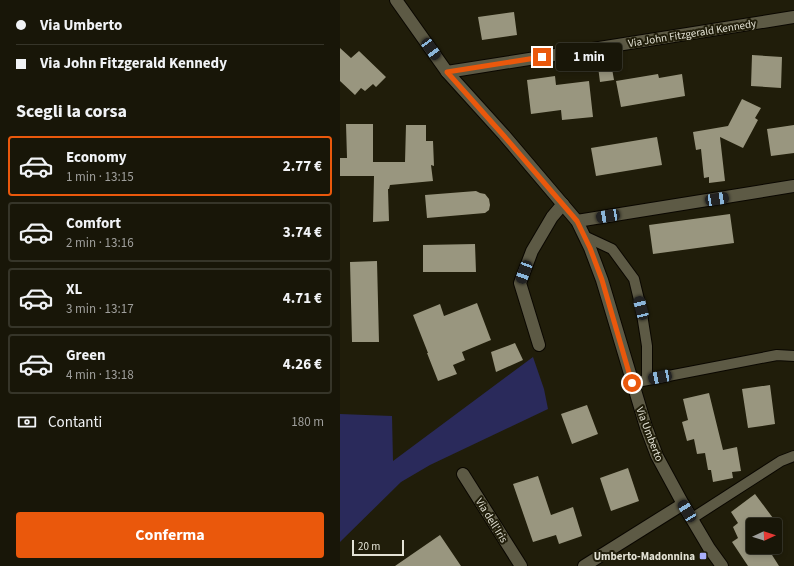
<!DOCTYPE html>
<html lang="it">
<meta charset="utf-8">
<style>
:root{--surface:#181608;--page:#252316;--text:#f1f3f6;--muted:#9f9f9c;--line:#363529;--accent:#ea580c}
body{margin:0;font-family:"Source Sans 3",sans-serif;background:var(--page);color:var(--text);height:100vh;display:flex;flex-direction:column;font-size:15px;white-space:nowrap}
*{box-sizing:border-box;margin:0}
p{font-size:13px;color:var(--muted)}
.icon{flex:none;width:22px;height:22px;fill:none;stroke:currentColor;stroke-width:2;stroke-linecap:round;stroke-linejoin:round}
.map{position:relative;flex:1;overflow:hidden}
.drawer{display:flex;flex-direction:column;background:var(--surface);width:340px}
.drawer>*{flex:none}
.banner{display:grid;align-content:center;height:88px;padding:0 16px;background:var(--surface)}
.needle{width:26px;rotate:87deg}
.fabs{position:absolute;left:406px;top:518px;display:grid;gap:8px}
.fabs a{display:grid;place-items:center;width:36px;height:36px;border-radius:4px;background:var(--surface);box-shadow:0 2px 6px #0003,0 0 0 1px var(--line);font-size:20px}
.scale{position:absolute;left:12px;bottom:10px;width:52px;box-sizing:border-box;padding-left:4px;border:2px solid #e3e2d5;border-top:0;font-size:11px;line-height:14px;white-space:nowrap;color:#e3e2d5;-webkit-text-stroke:3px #201d0a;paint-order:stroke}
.end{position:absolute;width:18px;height:18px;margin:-9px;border:5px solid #ea580c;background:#fff;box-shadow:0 0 0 2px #fff}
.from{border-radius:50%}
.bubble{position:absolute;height:28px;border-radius:4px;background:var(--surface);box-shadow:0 2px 6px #0003,0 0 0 1px var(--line);font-size:13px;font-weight:700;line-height:28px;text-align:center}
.car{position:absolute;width:12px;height:24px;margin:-12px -6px;border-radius:5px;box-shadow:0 0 3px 1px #0007;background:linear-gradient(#222 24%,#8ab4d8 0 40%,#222 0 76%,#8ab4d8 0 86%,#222 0)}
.banner b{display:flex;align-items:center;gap:14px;height:38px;font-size:15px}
.banner b+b{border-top:1px solid var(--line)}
.banner i{width:10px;height:10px;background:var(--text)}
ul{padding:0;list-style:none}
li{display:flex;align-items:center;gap:12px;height:60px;margin:0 8px 6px;padding:0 8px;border:2px solid var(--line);border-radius:4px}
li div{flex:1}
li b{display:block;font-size:15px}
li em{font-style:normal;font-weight:700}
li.current{border-color:var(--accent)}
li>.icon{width:36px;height:36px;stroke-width:1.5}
h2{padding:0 16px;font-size:18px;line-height:48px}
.pay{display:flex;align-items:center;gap:10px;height:44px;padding:0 16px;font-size:15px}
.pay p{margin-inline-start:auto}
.action{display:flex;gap:8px;margin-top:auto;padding:8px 16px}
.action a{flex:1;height:46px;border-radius:4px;background:var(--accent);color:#fff;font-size:16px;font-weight:700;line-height:46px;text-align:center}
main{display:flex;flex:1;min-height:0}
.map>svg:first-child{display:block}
.green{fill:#2a2a5b}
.building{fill:#99967f}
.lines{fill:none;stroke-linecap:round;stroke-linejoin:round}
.lane-casing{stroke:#0a0700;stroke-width:12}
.street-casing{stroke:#0a0700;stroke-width:14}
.secondary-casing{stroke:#0a0700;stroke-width:14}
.lane{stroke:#5d5a45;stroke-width:10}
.street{stroke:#5d5a45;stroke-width:12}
.secondary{stroke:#5d5a45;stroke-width:12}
.route{stroke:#ea580c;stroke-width:5}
.poi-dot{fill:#aab0fb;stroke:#201d0a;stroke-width:1.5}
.labels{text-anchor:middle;stroke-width:4;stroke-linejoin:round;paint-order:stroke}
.street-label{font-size:11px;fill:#e3e2d5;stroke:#201d0a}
.poi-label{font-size:11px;font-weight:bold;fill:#e3e2d5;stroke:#201d0a;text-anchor:end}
</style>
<main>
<section class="drawer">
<div class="banner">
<b><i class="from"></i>Via Umberto</b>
<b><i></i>Via John Fitzgerald Kennedy</b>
</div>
<h2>Scegli la corsa</h2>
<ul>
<li class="current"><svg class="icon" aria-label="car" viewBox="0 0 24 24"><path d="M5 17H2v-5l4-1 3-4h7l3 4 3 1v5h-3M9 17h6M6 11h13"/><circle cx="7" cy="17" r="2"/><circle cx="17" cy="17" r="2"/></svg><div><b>Economy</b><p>1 min · 13:15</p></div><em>2.77 €</em></li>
<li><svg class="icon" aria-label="car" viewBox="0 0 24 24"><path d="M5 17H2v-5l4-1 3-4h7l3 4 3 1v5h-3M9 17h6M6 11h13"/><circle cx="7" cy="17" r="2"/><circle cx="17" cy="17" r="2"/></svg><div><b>Comfort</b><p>2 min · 13:16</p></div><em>3.74 €</em></li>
<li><svg class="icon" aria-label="car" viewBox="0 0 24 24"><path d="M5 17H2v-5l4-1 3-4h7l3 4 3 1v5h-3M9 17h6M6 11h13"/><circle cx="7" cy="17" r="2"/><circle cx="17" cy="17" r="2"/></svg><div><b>XL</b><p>3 min · 13:17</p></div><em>4.71 €</em></li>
<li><svg class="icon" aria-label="car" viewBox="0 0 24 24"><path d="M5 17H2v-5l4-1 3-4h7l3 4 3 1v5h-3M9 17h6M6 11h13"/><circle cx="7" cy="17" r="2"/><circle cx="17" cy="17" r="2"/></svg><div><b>Green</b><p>4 min · 13:18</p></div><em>4.26 €</em></li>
</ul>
<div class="pay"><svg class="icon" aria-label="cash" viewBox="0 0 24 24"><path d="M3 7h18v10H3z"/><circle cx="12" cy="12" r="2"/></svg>Contanti<p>180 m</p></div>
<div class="action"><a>Conferma</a></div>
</section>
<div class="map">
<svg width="454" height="566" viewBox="0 0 454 566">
<rect width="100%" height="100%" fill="#201d0a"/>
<path class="green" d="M193 357 204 389 208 409 90 465 61 482 0 542V414L52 416 53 461Z"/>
<path class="building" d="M174 12 177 35 142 40 138 17Z
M0 48 11 58 19 51 46 77 36 87 33 84 25 91 21 88 15 95 0 81Z
M412 55 442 57 441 88 411 86Z
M270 57 274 80 260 82 257 59Z
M318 74 319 78 342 74 345 96 281 107 276 81Z
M215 76 216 85 249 81 253 117 222 120 221 110 191 114 187 80Z
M402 99 421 108 415 118 418 120 403 148 380 137 385 181 369 183V177L364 178 361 149 356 150 353 132 388 126Z
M6 124H33V162H65L66 125H86V141H93L94 166 91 165 93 181 50 185 49 189H48L49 221 33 222 34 176H0V158H7Z
M454 125V153L431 156 427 129Z
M317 137 322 165 256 176 251 148Z
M136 191 140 193 145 194 149 199 150 205 149 210 145 213 87 218 85 195Z
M390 214 394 243 313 254 309 225Z
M135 244 136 272H83V245Z
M37 261 39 342H12L10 262Z
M137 303 151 340 122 352 125 360 113 365 117 374 98 381 87 353H88L73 315 100 304 104 316Z
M175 343 183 360 156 372 151 352Z
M430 385 435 424 408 428 402 389Z
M369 393 383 450 397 447 401 471 392 472 393 478 373 482 371 470H368L365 453 357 454 354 439 347 441 342 422 348 420 343 399Z
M247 405 258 434 232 444 221 414Z
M288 468 299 501 271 511 260 478Z
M198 476 211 515 233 507 242 536 219 544 216 535 193 542 173 484Z
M415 494 436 522 432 525H413V547H427L439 566H408L392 542 398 538 393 527 398 523 391 512Z
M100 535 121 566H55Z"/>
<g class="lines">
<g class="lane-casing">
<path id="lane" d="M244 236 272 249 294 279 301 308 307 346V380
M292 383 437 355 454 356
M351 519 441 461 454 456"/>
</g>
<g class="street-casing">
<path id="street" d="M107 72 454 17
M237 221 454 186
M199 345 180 283 192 251 212 217 223 204
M123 474 181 566
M244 566 343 504"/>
</g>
<g class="secondary-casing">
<path id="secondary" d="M56 0 107 72 164 135 237 221 250 248 262 280 306 427 317 456 343 504 369 548 382 566"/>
</g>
<use href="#lane" class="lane"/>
<use href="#street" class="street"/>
<use href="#secondary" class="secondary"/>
</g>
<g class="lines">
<path class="route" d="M202 57 107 72 164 136 237 221 250 248 262 280 292 383"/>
</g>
<rect class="poi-dot" x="359" y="552" width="8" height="8" rx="2"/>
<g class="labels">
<g class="street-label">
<text transform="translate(352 33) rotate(-9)" y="4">Via John Fitzgerald Kennedy</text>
<text transform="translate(310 434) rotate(69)" y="4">Via Umberto</text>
<text transform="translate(152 520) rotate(58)" y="4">Via dell'Iris</text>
</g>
<g class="poi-label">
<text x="355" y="560">Umberto-Madonnina</text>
</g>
</g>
</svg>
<div class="fabs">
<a><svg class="needle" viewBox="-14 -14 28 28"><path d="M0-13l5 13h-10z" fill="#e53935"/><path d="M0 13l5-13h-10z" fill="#9f9f9c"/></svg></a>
</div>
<div class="scale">20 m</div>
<i class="end from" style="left:292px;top:383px"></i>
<i class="end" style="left:202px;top:57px"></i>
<div class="bubble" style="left:216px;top:43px;width:66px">1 min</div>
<i class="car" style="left:91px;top:49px;rotate:144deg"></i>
<i class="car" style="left:377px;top:199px;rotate:81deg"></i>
<i class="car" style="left:268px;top:216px;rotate:261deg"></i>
<i class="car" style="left:184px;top:272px;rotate:200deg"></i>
<i class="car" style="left:301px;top:308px;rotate:346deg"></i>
<i class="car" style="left:320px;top:377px;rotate:259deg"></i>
<i class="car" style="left:347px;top:511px;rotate:329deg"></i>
</div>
</main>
